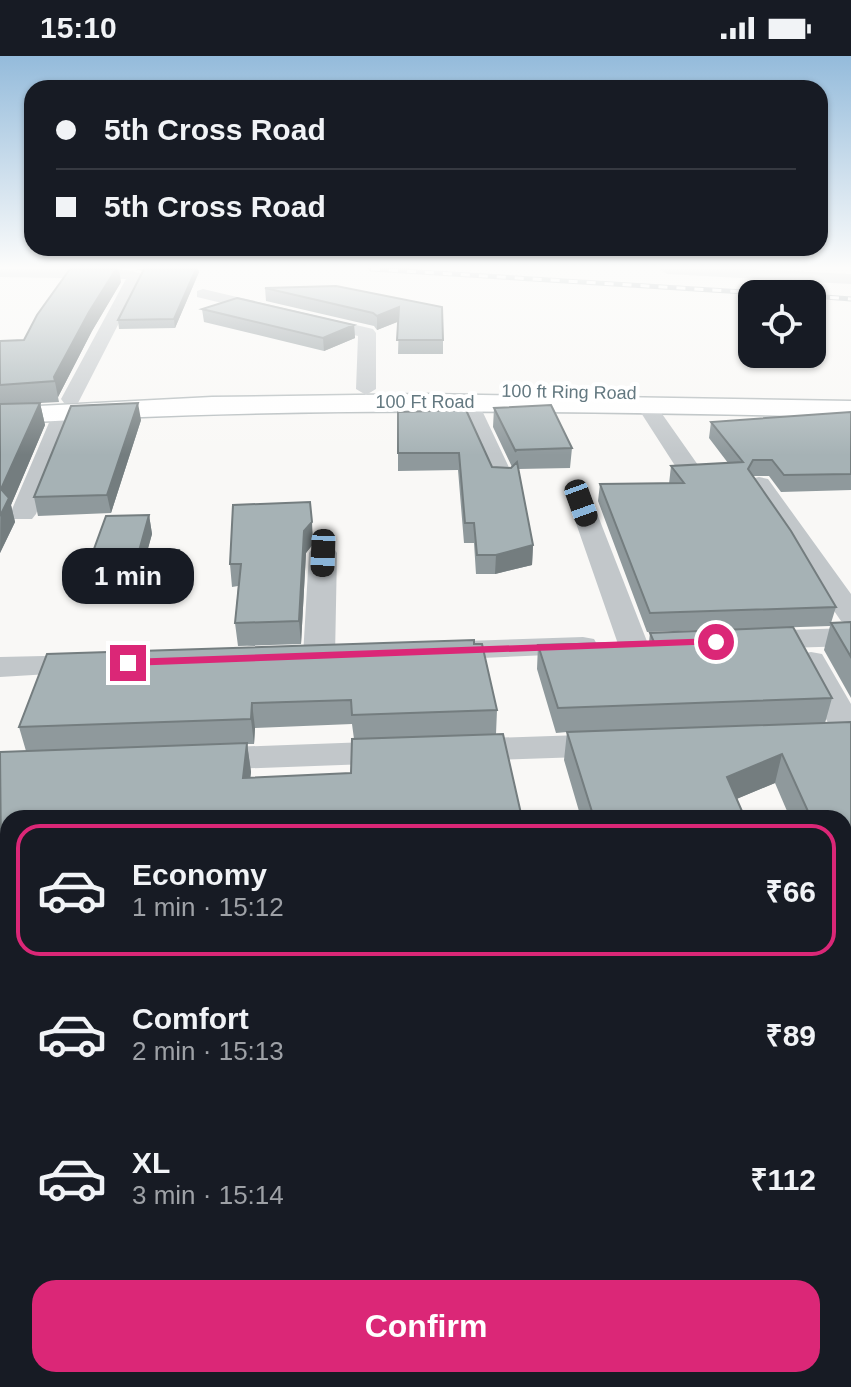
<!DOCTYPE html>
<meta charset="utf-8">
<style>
:root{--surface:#171b24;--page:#20242c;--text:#f1f3f6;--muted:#9ea1a6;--line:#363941;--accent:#db2777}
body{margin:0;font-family:Arial,sans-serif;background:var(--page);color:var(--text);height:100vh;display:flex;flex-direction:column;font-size:30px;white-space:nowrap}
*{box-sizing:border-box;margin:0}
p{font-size:26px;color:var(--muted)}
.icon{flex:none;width:44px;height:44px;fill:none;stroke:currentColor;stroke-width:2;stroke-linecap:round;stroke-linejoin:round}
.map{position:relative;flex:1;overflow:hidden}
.drawer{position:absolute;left:0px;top:754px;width:852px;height:578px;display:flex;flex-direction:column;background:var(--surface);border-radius:24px 24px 0 0;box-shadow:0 2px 6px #0004}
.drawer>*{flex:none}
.top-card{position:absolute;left:24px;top:24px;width:804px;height:176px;border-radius:24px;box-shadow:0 2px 6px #0004;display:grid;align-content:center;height:176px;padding:0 32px;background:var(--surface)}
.tools{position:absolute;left:738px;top:224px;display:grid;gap:16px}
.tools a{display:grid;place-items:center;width:88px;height:88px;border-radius:16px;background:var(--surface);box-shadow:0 2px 6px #0004;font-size:40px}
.end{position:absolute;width:36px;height:36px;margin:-18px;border:10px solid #db2777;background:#fff;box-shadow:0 0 0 4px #fff}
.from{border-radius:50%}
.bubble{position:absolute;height:56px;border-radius:24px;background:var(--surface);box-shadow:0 2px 6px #0004;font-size:26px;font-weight:700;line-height:56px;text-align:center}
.car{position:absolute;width:24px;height:48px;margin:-24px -12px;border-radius:10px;box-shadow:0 0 6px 2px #0007;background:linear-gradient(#222 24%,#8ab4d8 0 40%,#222 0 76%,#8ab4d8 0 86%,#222 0)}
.top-card b{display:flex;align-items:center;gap:28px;height:76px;font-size:30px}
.top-card b+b{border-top:2px solid var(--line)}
.top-card i{width:20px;height:20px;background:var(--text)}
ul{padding:14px 0 0;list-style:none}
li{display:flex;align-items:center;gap:24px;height:132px;margin:0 16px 12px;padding:0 16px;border:4px solid transparent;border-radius:24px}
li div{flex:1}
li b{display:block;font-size:30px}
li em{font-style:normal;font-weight:700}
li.selected{border-color:var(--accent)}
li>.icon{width:72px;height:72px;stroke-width:1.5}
.button{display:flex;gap:16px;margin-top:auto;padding:16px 32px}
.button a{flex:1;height:92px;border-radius:24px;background:var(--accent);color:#fff;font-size:32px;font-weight:700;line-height:92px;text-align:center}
.status{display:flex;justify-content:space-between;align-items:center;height:56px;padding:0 40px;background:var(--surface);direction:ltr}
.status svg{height:22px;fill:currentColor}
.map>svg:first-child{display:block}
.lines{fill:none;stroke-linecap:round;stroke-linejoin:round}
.primary-casing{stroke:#b3babc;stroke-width:3}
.minor{fill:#c2c7ca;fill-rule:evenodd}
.primary{fill:#fff;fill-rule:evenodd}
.rail-casing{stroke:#a1aaae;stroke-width:5}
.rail{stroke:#fff;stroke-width:3;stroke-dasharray:9;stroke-linecap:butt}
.wall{fill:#8f999c;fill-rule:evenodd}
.shaded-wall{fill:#747d7f}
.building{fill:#a6b2b5;stroke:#747d7f;stroke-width:2}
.route{fill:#db2777}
.labels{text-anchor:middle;stroke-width:8;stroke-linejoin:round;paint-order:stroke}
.far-street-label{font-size:18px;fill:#647981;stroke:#fff}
</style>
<div class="status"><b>15:10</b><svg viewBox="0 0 49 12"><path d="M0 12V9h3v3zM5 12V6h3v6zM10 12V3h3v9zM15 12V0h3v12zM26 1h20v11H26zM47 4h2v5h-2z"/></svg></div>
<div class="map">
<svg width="851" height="1331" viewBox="0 0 851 1331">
<rect width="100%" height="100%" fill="#f9f8f6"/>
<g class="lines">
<g class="primary-casing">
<path id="primary" d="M425 338 851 345V361C567 355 284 350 0 368V352L212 341Z"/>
</g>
<path class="minor" d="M0 213H121L140 217 143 220 78 347H64L61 343 126 223 0 221Z
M659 213H751L851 218V228L667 218Z
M203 233 373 273 376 277V333L366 339 356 333 358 280 197 241V235Z
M468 340 478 346 514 422 510 427H494L490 422 458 346Z
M646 343 653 345 705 419 701 424H685L681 419 636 349Z
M65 349 76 355 36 458 32 463H14L10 458 54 355Z
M759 421 768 423 851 538V568L841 565 747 428 750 423Z
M581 440 590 442 593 447 648 588 644 595 633 597 622 595 618 588 569 447 572 442Z
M323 489 333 491 337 497 335 600 330 607 319 609 308 607 303 600 309 497 313 491Z
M851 572V590L752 593 741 590 737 584 741 578 752 575Z
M583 581 594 583 598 590 594 597 436 604 425 602 420 595 425 588 436 586Z
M811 596 822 598 851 648V689L839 685 834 678 795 605 800 598Z
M88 599 99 601 104 608 99 615 0 621V601Z
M611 678 623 681 628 689 623 697 611 700 460 705 448 702 442 694 448 686 460 683Z
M395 685 407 688 413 696 407 704 395 707 204 714 191 711 186 703 191 695 204 692Z
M844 926H851V962H844Z
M844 1086H851V1134H844Z"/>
<use href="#primary" class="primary"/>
<g class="rail-casing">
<path id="rail" d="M371 213 777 238
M812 240 851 243"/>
</g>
<use href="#rail" class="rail"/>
</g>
<path class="wall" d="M135 213H198L199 216 175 272 119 273 118 264 143 216 141 214Z
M121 226 92 275 58 341 59 346 40 347 45 369 11 449 15 466 0 497V285L24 284Z
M336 230 443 284V298H398L399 265 377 274 374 270 266 245 265 232Z
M202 253 354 269 355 282 324 295 204 266Z
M494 352 572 392 570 412 518 413 533 489 532 509 495 518H476L474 487H464L458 414 398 415V356L492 411 511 412 512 411 493 371Z
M851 356V434L781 436 769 420H753L836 551 831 567 851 566V642L824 594 830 570 647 576 598 445 600 428H669L671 410 728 407 709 382 711 366Z
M141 364 111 457 38 460 34 441Z
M310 446 313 488 306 497 301 588 238 590 235 567 238 530 232 531 230 508Z
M149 459 152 478 147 495 179 494 182 513 174 547 128 548 126 534 91 535 86 515Z
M650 577 832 642 825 667 851 666V902L844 886V762H790L775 727 736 743 745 762H581L564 704 567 676 556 677 537 613 538 589 649 586Z
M474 588 497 654 496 678 522 762H8V1002L0 1026 1 797H0V696L26 695 19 671ZM352 668 354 683 351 717 250 722 251 716 247 688H254L255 672Z
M844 991 851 1008V1076L844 1077Z
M844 1113H851V1331H187L188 1324H844Z
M8 1125V1324H53L52 1331H0V1126Z"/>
<path class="shaded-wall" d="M116 213H119L121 226 92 275 58 341 54 321 89 256Z
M196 213H198L199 216 175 272 174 263Z
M399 251 400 265 377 274V260Z
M354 269 355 282 324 295 323 282Z
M40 347 45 369 11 449 15 466 0 497 1 433Z
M138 347 141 364 111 457 107 439Z
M149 459 152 478 142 515 139 495Z
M312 466 313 488 306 497 301 588 299 565 304 475Z
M533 489 532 509 495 518 496 499Z
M179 494 182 513 174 547 171 527Z
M252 647 255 672 254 688 251 663Z
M247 687 251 716 247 752 243 722Z
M782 698 775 727 720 750 727 721Z
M8 938V1002L0 1026V961Z
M43 1324H53L52 1331H47Z"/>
<path class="building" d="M70 213H116L89 256 54 321 55 325 0 329V285L24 284 37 259Z
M144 213H196L174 263 118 264Z
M336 230 442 251 443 284H397L399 251 377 260 373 257 265 232Z
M237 242 354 269 323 282 202 253Z
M40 347 1 433 9 442 0 460V348Z
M138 347 107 439 34 441 71 350Z
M551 349 572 392 515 394 516 396 494 352Z
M466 354 492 411 511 412 517 406 533 489 496 499H477L474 467H465L459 397H398V356Z
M851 356V418L784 419 772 404H753L748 413 791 475 836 551 650 557 600 428 684 427 671 410 743 406 711 366Z
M310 446 312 466 304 475 299 565 235 567 241 508H230L233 449Z
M149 459 139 495 179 494 171 527 124 528 129 514 86 515 106 460Z
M851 566V601L831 567Z
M793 571 832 642 558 652 538 589 654 586 650 577Z
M474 584V588H482L497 654 352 659 351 644 252 647 251 663 19 671 47 598Z
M851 666V848L844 833V762H811L782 698 727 721 745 762H594L567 676Z
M503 678 522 762H8V938L0 961V798H1L0 696 247 687 243 722 351 717 352 683Z
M844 991 851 1008V1047H844Z
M844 1113H851V1316H844Z
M8 1125V1312H0V1126Z
M188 1324H465L389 1331H187Z
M648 1324H744L746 1331H649Z"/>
<linearGradient id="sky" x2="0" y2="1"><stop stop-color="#94bbdb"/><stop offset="0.53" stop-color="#fcfcfb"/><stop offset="1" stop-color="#fcfcfb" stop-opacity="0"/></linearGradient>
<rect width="851" height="399" fill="url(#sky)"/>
<path class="route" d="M716 582 722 586 720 588 128 610 122 607 128 603Z"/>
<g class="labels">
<g class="far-street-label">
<text transform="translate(569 336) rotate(1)" y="6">100 ft Ring Road</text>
<text x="425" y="352">100 Ft Road</text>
</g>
</g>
</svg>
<div class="tools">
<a><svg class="icon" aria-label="locate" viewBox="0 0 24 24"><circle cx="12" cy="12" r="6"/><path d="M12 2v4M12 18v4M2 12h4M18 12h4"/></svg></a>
</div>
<i class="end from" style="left:716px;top:586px"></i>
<i class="end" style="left:128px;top:607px"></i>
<div class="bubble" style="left:62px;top:492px;width:132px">1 min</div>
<i class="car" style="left:581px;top:447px;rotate:160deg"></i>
<i class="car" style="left:323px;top:497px;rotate:182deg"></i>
<div class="top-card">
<b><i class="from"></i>5th Cross Road</b>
<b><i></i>5th Cross Road</b>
</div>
<section class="drawer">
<ul>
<li class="selected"><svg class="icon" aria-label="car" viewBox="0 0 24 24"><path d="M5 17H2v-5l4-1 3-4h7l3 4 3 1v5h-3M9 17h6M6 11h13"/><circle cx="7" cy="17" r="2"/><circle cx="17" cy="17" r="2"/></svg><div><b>Economy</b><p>1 min · 15:12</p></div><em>₹66</em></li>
<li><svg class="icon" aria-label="car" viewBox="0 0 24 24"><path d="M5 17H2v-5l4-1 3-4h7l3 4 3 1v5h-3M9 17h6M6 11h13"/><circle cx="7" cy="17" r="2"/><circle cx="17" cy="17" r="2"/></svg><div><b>Comfort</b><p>2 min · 15:13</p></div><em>₹89</em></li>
<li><svg class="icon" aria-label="car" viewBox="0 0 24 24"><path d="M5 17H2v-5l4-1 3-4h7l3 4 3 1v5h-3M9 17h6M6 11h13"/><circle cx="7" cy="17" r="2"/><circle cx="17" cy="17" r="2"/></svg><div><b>XL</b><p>3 min · 15:14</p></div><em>₹112</em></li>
</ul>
<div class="button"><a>Confirm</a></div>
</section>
</div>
